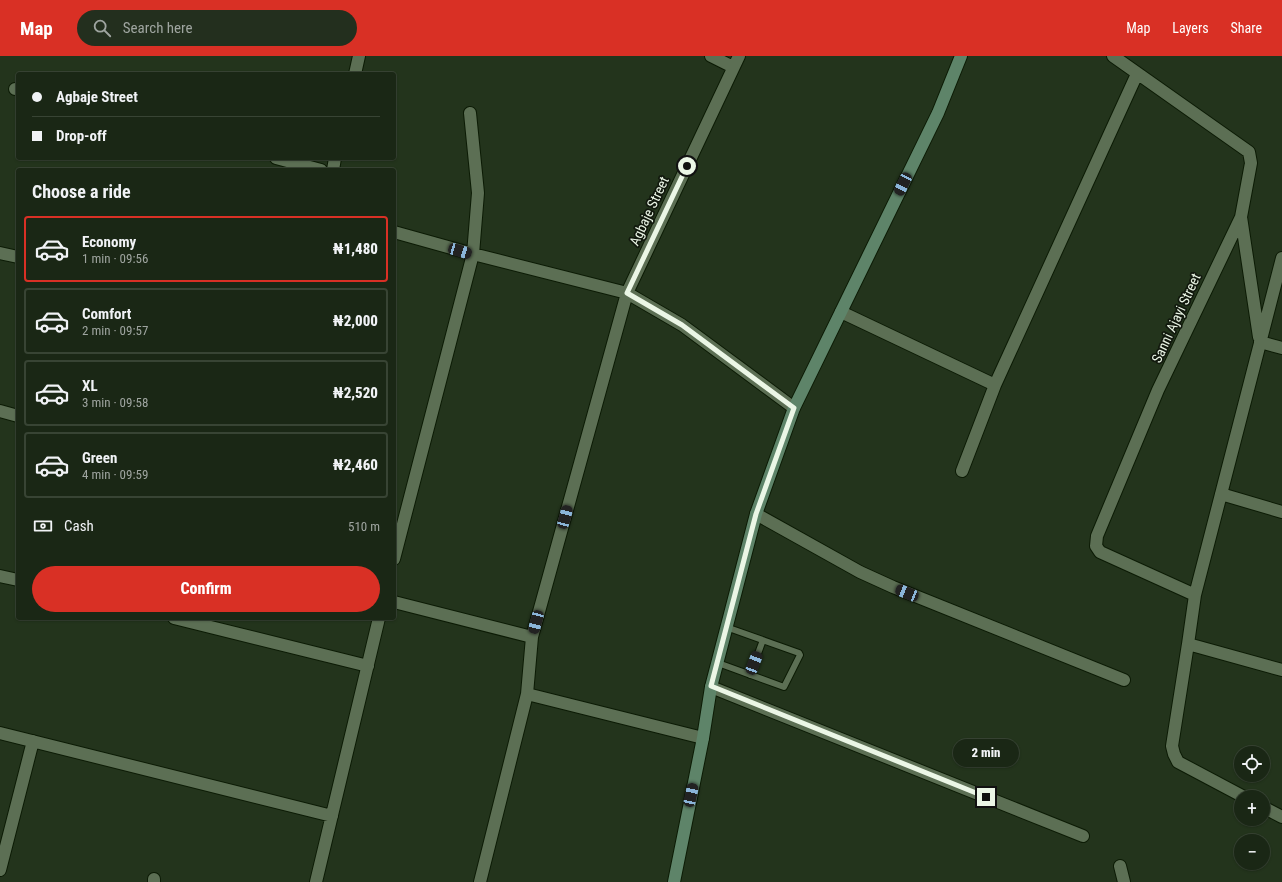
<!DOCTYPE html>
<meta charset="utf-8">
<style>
:root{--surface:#1a2715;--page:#232f1e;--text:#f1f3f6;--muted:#9fa5a0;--line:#384434;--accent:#d93025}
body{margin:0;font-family:"Roboto Condensed",sans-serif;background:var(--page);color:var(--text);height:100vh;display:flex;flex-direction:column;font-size:15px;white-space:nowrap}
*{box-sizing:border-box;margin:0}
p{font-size:13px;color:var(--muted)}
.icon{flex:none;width:22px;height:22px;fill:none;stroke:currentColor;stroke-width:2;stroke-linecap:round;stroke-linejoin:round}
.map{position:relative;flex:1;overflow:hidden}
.drawer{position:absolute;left:16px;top:112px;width:380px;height:452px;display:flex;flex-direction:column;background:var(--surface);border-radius:4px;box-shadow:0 1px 3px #0004,0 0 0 1px var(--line)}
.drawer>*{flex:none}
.top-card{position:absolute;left:16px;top:16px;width:380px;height:88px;border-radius:4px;box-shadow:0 1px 3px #0004,0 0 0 1px var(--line);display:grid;align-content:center;height:88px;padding:0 16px;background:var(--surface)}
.controls{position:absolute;left:1234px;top:690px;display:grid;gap:8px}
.controls a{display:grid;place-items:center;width:36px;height:36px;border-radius:50%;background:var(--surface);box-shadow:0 1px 3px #0004,0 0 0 1px var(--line);font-size:20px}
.end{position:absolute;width:18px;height:18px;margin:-9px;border:5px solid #ebf6e6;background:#111;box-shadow:0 0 0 2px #111}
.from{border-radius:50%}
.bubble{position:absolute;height:28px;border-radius:14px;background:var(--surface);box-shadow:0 1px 3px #0004,0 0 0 1px var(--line);font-size:13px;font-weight:800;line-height:28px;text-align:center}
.car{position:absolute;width:12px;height:24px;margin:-12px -6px;border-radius:5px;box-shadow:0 0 3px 1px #0007;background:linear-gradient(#222 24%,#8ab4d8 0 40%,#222 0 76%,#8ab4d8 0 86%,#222 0)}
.top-card b{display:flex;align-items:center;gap:14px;height:38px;font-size:15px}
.top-card b+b{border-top:1px solid var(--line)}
.top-card i{width:10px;height:10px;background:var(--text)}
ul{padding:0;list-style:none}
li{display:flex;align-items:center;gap:12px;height:66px;margin:0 8px 6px;padding:0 8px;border:2px solid var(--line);border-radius:4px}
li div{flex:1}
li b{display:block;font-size:15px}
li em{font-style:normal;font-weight:800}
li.on{border-color:var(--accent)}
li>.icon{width:36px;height:36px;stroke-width:1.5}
h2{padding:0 16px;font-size:18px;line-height:48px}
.pay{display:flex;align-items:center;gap:10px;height:44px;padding:0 16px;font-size:15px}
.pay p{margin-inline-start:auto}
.action{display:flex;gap:8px;margin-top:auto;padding:8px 16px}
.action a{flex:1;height:46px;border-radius:24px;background:var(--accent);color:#fff;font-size:16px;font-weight:800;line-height:46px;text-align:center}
header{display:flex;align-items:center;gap:24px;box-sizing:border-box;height:56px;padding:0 20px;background:var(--accent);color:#fff}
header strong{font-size:19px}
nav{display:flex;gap:22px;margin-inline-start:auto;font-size:14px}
.search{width:280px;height:36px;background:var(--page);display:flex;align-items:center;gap:10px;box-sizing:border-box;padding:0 14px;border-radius:22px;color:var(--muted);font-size:15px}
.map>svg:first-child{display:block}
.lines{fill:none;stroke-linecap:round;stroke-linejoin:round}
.service-casing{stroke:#0c1b05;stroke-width:8}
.minor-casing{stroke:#0c1b05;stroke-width:14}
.secondary-casing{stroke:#0c1b05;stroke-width:14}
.service{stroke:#5c6f54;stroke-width:6}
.minor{stroke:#5c6f54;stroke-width:12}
.secondary{stroke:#5e8469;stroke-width:12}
.route{stroke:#ebf6e6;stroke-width:5}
.labels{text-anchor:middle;stroke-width:3.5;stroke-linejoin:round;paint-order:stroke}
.street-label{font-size:14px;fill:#ebf6e6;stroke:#12190e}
</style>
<header>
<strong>Map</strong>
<div class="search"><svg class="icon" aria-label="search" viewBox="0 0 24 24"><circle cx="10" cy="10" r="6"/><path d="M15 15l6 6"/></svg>Search here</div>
<nav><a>Map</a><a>Layers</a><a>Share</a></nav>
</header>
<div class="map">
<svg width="1282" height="826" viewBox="0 0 1282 826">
<rect width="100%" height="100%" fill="#23341c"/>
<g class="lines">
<g class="service-casing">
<path id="service" d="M718 607 784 631 800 599 799 597 726 571
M750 619 763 584"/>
</g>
<g class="minor-casing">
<path id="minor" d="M711 0 733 11
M1113 0 1249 96 1251 107 1241 161 1158 334 1097 480 1096 490 1100 496 1195 539
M355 18 359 0
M15 33H18
M276 102 321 114
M333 114 335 102
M1241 161 1259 281
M394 176 473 198 627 237 682 269 794 352
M0 197 18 201
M1282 202 1195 539 1188 588 1282 614
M841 256 995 329
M1260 286 1282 292
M0 355 18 360
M962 415 995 329 1137 18
M1221 438 1282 456
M756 458 860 516 893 531 1124 624
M394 503 473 198 478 137 470 57
M0 520 18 524
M394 546 532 581
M174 562 368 610
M1188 588 1172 690 1174 698 1178 706 1244 741
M711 631 1083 780
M527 638 703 682
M0 677 332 760
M1263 751 1282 761
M1120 810 1124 826
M0 814 33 685
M154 826V823
M316 826 379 562
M480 826 527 638 532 581 627 237 739 0"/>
</g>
<g class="secondary-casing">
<path id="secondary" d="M674 826 703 682 711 631 756 458 794 352 938 57 961 0"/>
</g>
<use href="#service" class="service"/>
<use href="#minor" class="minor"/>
<use href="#secondary" class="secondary"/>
</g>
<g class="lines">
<path class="route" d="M687 110 627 237 682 269 794 352 756 458 711 630 986 741"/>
</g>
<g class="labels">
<g class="street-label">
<text transform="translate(649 155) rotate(-65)" y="5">Agbaje Street</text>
<text transform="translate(1176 262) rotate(-65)" y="5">Sanni Ajayi Street</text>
</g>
</g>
</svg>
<div class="controls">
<a><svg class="icon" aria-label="locate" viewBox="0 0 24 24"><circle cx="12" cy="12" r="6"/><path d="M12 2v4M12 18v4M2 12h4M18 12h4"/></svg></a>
<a>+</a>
<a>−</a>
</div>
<i class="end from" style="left:687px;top:110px"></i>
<i class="end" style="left:986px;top:741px"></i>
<div class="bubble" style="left:953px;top:683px;width:66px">2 min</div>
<i class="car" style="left:903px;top:128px;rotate:206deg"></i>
<i class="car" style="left:460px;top:195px;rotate:106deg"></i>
<i class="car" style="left:565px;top:461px;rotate:15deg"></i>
<i class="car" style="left:907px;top:537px;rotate:292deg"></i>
<i class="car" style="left:536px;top:566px;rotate:195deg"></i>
<i class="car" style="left:754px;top:607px;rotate:21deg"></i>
<i class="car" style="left:691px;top:739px;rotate:12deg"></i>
<div class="top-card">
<b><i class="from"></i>Agbaje Street</b>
<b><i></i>Drop-off</b>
</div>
<section class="drawer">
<h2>Choose a ride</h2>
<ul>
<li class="on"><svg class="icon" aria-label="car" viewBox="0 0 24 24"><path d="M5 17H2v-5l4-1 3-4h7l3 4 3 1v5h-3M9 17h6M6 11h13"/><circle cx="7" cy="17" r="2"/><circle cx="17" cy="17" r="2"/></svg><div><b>Economy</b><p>1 min · 09:56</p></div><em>₦1,480</em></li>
<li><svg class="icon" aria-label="car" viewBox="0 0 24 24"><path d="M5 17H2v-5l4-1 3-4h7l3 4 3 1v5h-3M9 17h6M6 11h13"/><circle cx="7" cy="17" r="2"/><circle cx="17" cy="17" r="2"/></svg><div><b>Comfort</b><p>2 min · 09:57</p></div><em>₦2,000</em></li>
<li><svg class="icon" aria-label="car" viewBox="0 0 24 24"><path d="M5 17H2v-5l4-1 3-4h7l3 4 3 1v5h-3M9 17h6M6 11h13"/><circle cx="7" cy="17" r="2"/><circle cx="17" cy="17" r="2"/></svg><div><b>XL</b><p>3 min · 09:58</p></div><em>₦2,520</em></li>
<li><svg class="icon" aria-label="car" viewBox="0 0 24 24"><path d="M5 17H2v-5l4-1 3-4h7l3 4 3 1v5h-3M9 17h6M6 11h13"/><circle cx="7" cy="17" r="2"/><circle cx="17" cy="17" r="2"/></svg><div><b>Green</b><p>4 min · 09:59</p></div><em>₦2,460</em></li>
</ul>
<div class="pay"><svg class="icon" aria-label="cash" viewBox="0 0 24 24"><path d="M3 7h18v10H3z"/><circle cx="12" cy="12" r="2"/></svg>Cash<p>510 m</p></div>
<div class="action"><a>Confirm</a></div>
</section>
</div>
